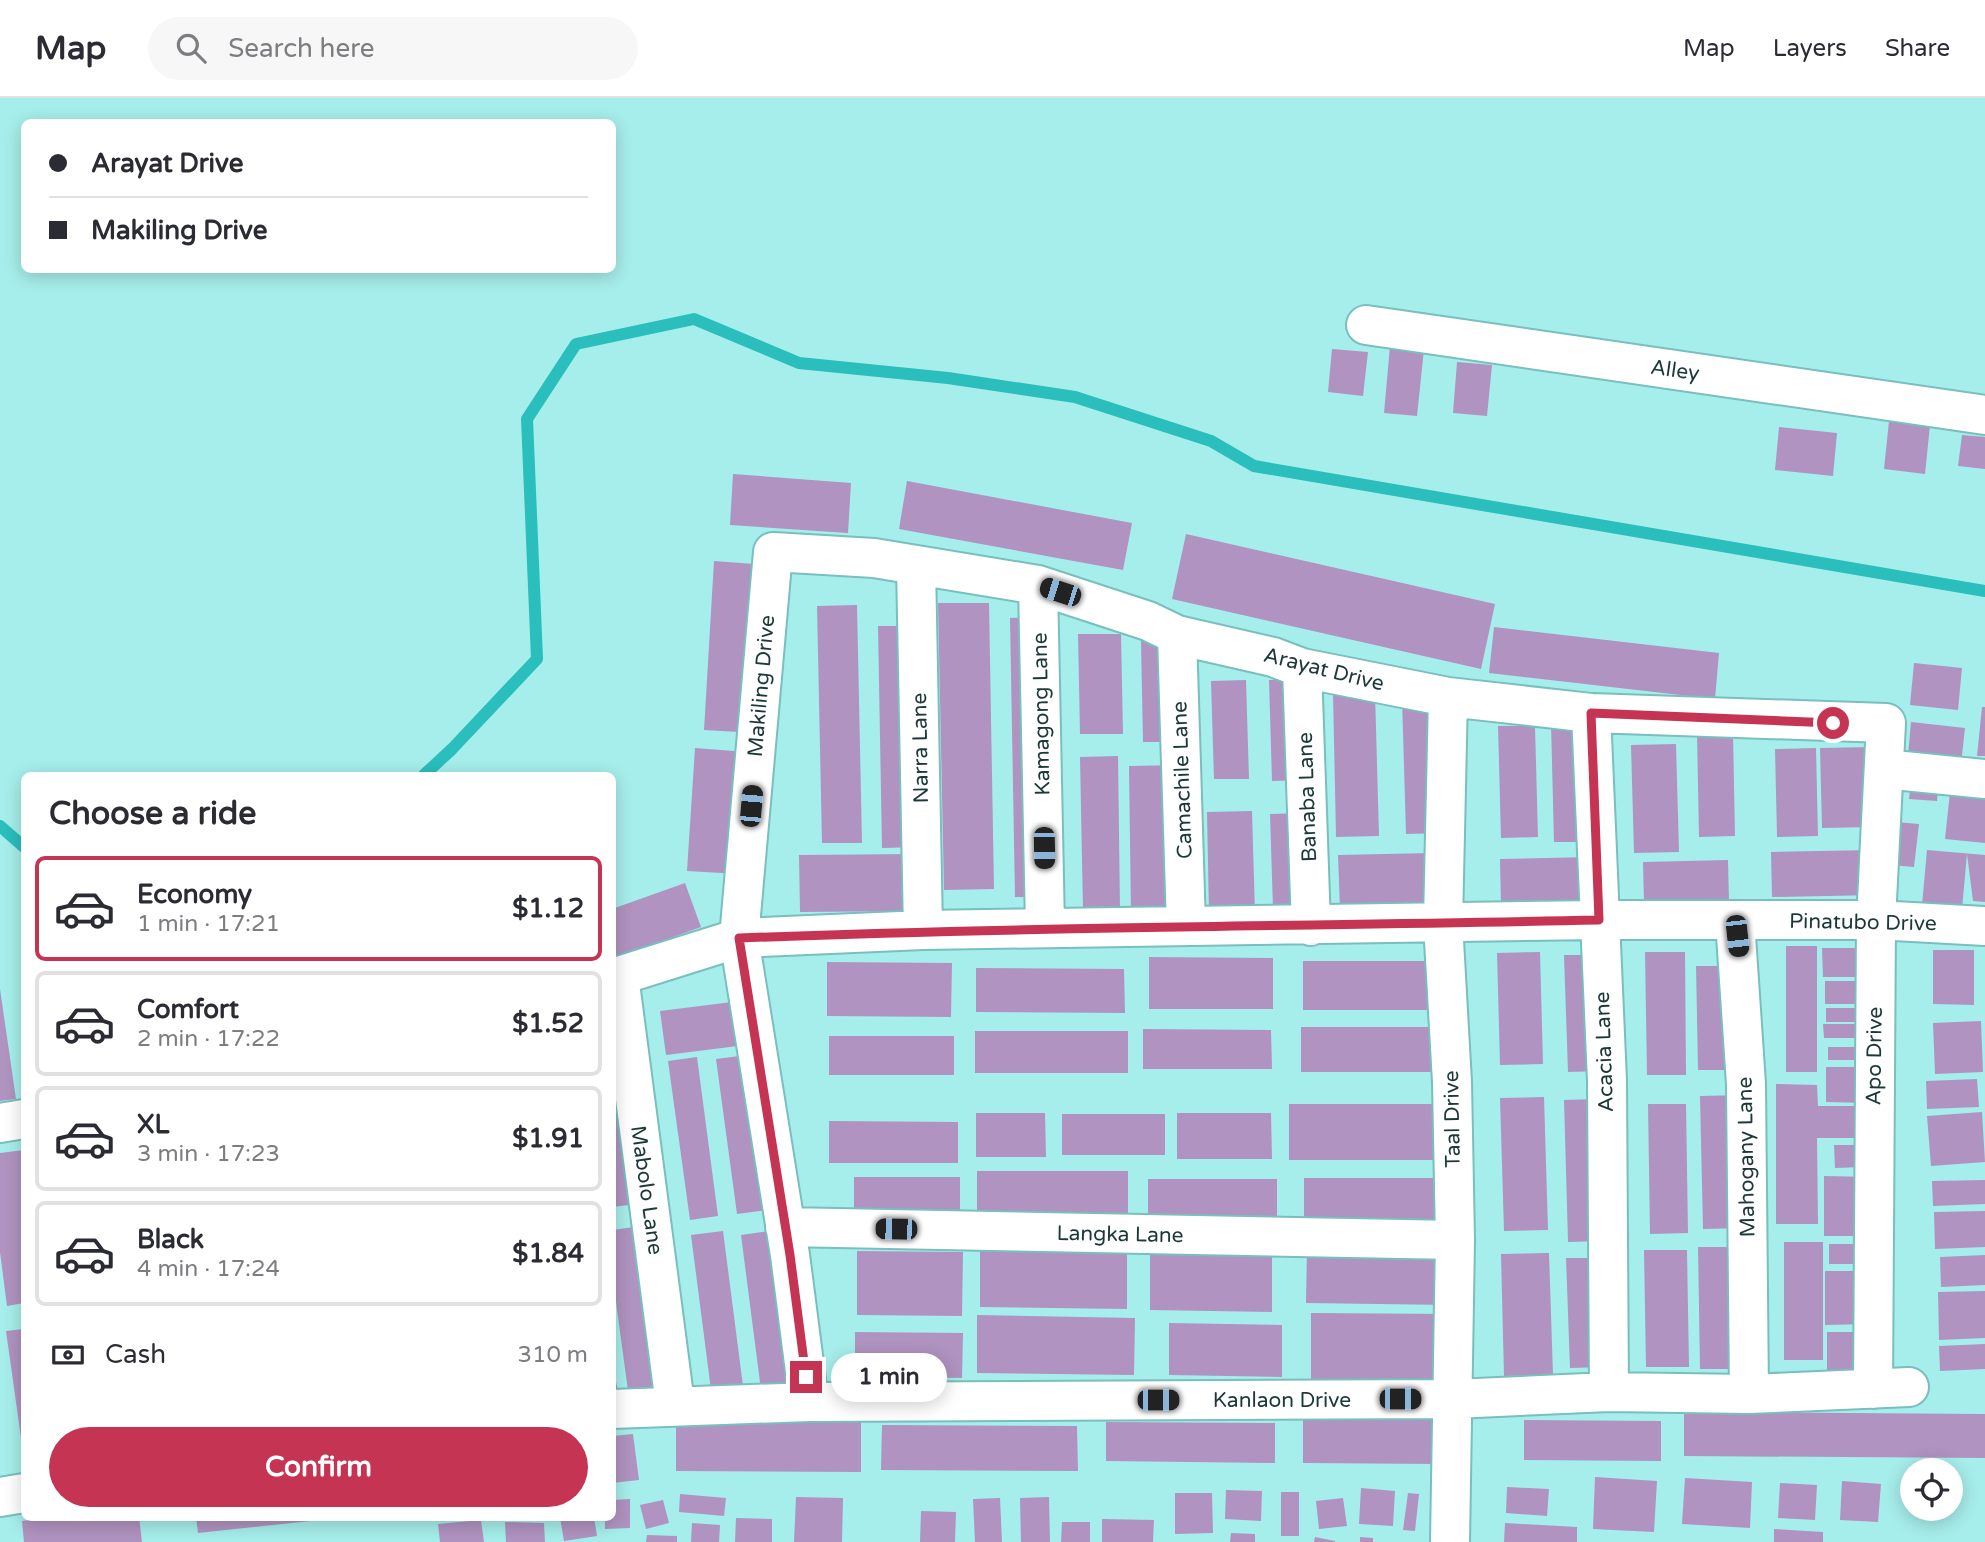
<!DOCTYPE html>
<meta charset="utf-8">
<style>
:root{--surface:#fff;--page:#f7f7f7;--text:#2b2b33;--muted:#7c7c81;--line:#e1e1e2;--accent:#c53553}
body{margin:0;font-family:"Varela Round",sans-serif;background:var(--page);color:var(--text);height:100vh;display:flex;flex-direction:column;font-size:26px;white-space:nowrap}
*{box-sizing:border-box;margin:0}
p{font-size:23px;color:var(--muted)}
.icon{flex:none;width:38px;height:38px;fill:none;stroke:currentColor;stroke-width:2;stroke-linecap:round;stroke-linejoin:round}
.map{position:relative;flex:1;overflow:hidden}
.details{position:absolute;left:21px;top:674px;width:595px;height:749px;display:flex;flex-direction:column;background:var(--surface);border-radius:10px;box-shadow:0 4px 18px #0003}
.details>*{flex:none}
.guide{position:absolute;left:21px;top:21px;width:595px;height:154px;border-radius:10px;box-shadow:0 4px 18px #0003;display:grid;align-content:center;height:154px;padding:0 28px;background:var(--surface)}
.fabs{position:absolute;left:1900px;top:1360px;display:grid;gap:14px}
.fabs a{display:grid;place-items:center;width:63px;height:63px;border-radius:50%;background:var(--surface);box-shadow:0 4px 18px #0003;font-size:35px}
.end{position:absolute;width:32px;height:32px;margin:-16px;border:9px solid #c53553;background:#fff;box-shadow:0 0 0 4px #fff}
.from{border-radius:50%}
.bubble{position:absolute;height:49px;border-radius:24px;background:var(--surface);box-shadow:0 4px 18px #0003;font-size:23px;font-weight:800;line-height:49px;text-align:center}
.car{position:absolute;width:21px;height:42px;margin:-21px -10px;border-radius:9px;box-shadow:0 0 5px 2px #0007;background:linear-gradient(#222 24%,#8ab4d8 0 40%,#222 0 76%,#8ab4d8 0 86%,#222 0)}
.guide b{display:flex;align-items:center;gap:24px;height:66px;font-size:26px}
.guide b+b{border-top:2px solid var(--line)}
.guide i{width:18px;height:18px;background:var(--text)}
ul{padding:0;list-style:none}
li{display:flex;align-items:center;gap:21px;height:105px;margin:0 14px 10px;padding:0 14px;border:4px solid var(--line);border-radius:10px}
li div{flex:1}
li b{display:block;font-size:26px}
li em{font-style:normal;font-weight:800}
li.active{border-color:var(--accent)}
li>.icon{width:63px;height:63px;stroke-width:1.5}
h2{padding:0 28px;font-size:32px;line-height:84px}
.pay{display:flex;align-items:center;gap:18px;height:77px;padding:0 28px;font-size:26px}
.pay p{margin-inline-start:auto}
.action{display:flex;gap:14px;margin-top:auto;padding:14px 28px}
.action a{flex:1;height:80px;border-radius:42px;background:var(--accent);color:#fff;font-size:28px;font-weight:800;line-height:80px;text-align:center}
header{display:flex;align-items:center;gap:42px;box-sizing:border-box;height:98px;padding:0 35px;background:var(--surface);border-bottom:2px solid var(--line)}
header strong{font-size:33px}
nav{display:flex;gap:38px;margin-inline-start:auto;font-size:24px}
.search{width:490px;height:63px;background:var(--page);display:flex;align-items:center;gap:18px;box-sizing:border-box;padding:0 24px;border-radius:38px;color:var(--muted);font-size:26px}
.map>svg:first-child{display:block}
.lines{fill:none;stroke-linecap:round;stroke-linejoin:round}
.stream{stroke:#2abebc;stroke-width:12}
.building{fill:#b093c0}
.minor-casing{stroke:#78bfbd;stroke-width:42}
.minor{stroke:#fff;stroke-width:38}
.route{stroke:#c53553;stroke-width:9}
.labels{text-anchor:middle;stroke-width:6;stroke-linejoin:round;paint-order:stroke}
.street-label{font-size:21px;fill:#1c3938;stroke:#fff}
</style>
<header>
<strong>Map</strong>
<div class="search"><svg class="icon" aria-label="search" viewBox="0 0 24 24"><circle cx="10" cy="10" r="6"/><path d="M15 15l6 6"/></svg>Search here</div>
<nav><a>Map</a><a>Layers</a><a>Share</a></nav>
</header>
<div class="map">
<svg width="1985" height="1444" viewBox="0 0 1985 1444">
<rect width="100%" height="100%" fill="#a6eeeb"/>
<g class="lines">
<path class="stream" d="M424 677 452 651 537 561 527 321 576 246 694 221 799 265 948 280 1075 299 1211 343 1254 368 1985 493
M0 728 24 749"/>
</g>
<path class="building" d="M1390 248 1424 251 1417 318 1384 315Z
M1332 251 1368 254 1363 298 1328 294Z
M1457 264 1492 267 1487 318 1453 315Z
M1889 323 1930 327 1925 376 1884 371Z
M1779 329 1837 335 1833 378 1775 372Z
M1962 337 1985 339V371L1958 368Z
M733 376 851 385 848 435 730 427Z
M907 383 1132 425 1123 472 899 431Z
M1186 436 1495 506 1481 571 1172 501Z
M714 463 767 467 756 635 704 632Z
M938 505H989L994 791 944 792Z
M857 507 862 745H822L817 508Z
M1037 519 1043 799H1015L1010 520Z
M878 528H916L920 749 882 750Z
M1494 529 1719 555 1715 601 1489 575Z
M1078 536H1121L1123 636H1080Z
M1141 543H1175L1177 644H1143Z
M1914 565 1962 570 1958 612 1910 607Z
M1301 581 1303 682 1272 683 1269 582Z
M1246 582 1249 681H1214L1211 583Z
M1375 594 1379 738 1336 739 1333 595Z
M1402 601H1438L1441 735 1406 736Z
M1982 609H1985V658H1977Z
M1587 624 1591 744H1554L1551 625Z
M1911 624 1965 630 1960 675 1907 669Z
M1498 628H1535L1538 739 1501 740Z
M1733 634 1735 738 1699 739 1697 635Z
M1676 646 1679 754 1634 755 1631 647Z
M1873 649 1875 729 1822 730 1820 650Z
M695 650 747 654 739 776 687 773Z
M1816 650 1818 738 1777 739 1775 651Z
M1118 658 1120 812 1083 813 1080 659Z
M1181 667 1184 816 1131 817 1129 668Z
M1912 676 1939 679 1937 703 1909 701Z
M1950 694 1985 698V745L1945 741Z
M1252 713 1255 816H1209L1207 714Z
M1306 715 1308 810 1273 811 1270 716Z
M1896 724 1919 726 1914 769 1891 767Z
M1875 752 1876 797 1772 799 1771 754Z
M1927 752 1985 757V804L1973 803 1967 756 1962 811 1922 807Z
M1432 755 1434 809 1340 811 1338 757Z
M913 756 915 813 800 814 799 757Z
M1592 759 1593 806 1501 808 1500 761Z
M1728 762 1729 804 1644 806 1643 764Z
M685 785 701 829 612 861V811Z
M1786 848H1817V974H1786Z
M1822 850H1864V879H1823Z
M1933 852H1974V907L1933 906Z
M1540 854 1543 966 1500 967 1497 855Z
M1645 854H1685L1686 977H1647Z
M1564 857H1600L1603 973 1568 974Z
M1149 859 1273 860V911H1149Z
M1303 863H1442V912H1303Z
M827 864 952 865 951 919 827 918Z
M1696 868H1736L1738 972H1698Z
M976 870 1124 871 1125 915 976 914Z
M1825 883H1865V906H1825Z
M0 891 16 1001 0 1003Z
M748 902 754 946 666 957 660 913Z
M1826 910H1863V924H1826Z
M1981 923 1983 974 1935 976 1933 925Z
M1823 926H1865V940H1824Z
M1301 929H1448V974H1301Z
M1143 931 1271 932 1272 971H1143Z
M975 933H1128V975H975Z
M829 938H954V977H829Z
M1828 949H1865V962H1828Z
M755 956 776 1111 737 1116 716 961Z
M697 959 718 1118 690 1122 668 963Z
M1826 969H1864V1005L1826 1004Z
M1977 981 1979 1009 1927 1011 1926 983Z
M1776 986 1817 987 1818 1008H1871V1040H1817L1818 1126H1776Z
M632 997 646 1105 612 1109V999Z
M1744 997 1746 1130 1703 1131 1700 998Z
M1544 999 1548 1132 1504 1133 1500 1000Z
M1598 1001 1602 1143 1568 1144 1564 1002Z
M1289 1006H1446V1062H1289Z
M1648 1006H1686L1688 1135 1650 1136Z
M1982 1014 1985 1064 1931 1068 1927 1018Z
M976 1015H1045L1046 1059H976Z
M1177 1015H1271L1272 1061H1177Z
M1062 1016H1165V1057H1062Z
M829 1023 958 1024V1065H829Z
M1834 1047H1863V1069L1835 1070Z
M24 1052V1205L7 1208 0 1154V1055Z
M977 1073H1128V1124H977Z
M1824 1078 1871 1079V1138H1824Z
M854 1079H960V1124H854Z
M1304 1080H1454L1453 1125 1304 1124Z
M1148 1081H1277V1125H1148Z
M1985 1082V1106L1933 1108 1932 1083Z
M1985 1113V1149L1935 1151 1934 1114Z
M649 1127 670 1288 628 1293 612 1174V1132Z
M783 1131 804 1286 761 1292 741 1137Z
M723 1133 743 1288 711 1292 691 1137Z
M1784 1144H1823V1262H1784Z
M1829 1146H1866V1166H1829Z
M1698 1149H1746L1748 1271H1700Z
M1307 1150 1450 1152V1207L1306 1205Z
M980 1152 1127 1154V1211L980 1209Z
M1644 1152H1687L1689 1269H1646Z
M857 1153 963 1154 962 1218 857 1217Z
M1150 1153 1272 1155V1214L1150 1212Z
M1549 1155 1553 1277 1504 1278 1501 1156Z
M1985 1157V1187L1941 1189 1940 1159Z
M1566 1160H1602L1604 1269 1570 1270Z
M1825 1173H1870V1226L1825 1227Z
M1985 1193V1240L1939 1242 1938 1194Z
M1311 1215 1452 1216 1451 1293 1311 1291Z
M977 1217 1135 1220 1134 1277 977 1275Z
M1169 1225 1282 1227V1279L1169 1277Z
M24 1231V1354H23L6 1233Z
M855 1234 963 1235 962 1280 855 1278Z
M1827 1234H1870V1274H1827Z
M1985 1246V1271L1940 1273 1939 1248Z
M612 1266 618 1293 612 1294Z
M1684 1314 1985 1316V1360L1684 1358Z
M1303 1319 1438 1320 1437 1366 1303 1365Z
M1524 1322 1661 1323V1363L1524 1362Z
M676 1323 861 1324V1374L676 1373Z
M1106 1324 1275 1325V1365L1106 1363Z
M882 1327 1077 1328 1078 1373 881 1372Z
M633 1336 639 1382 612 1385V1338Z
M1595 1379 1657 1383 1654 1434 1593 1431Z
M1685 1380 1752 1384 1750 1430 1682 1426Z
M1842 1383 1881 1386 1878 1424 1840 1422Z
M1780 1385 1817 1387 1815 1422 1778 1420Z
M1507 1389 1549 1391 1547 1418 1506 1415Z
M1361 1390 1395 1393 1393 1428 1359 1426Z
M1226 1392 1262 1393 1261 1423 1225 1421Z
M1281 1394H1299V1438H1281Z
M1175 1395H1212L1213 1435 1175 1436Z
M1408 1395 1419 1396 1415 1433 1403 1432Z
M680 1396 726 1400 724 1418 679 1414Z
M796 1399 843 1400 842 1444H794Z
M1049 1399 1050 1444H1021L1020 1400Z
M1000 1400 1002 1444H975L973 1401Z
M1343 1400 1347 1428 1319 1431 1316 1403Z
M630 1401V1430L605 1431V1419H612V1402Z
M663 1402 669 1425 646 1431 640 1407Z
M921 1413 956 1414 955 1444H920Z
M52 1419H139L142 1444H24L22 1423Z
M196 1419H329V1421L198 1435Z
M560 1419H594L597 1438 564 1443Z
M736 1420 772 1421V1444H735Z
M1102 1421 1154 1422 1153 1444H1102Z
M481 1422 484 1444H440L438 1426Z
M505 1424 544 1425 545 1444H506Z
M1062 1424H1090V1444H1061Z
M692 1425 720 1427 719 1444H691Z
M1505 1425 1577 1429V1444H1504Z
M1774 1431 1823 1434V1444H1774Z
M1231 1435 1255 1436V1444H1230Z
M647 1437 677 1438V1444H646Z
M1315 1439 1335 1443V1444H1314Z
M1360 1439 1373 1440V1444H1360Z"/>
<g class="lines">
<g class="minor-casing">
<path id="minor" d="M1366 227 1985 317
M916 467 923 832
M1038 487 1045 829
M1177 537 1186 828
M1302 570 1311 828
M1448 599 1443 825 1452 984 1455 1142 1450 1444
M1591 615 1607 983 1609 1294
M1884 671 1985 681
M1735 823 1746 986 1749 1296
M619 878 675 1306
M612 880 739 840 923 832 1599 822H1876L1985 828
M0 1025 24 1021
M785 1129 1455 1142
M809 1304 790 1157 739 840 773 454 874 460 1038 487 1148 523 1177 537 1273 559 1302 570 1448 599 1591 615 1886 625 1876 822 1873 1291
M612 1311 809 1304 1454 1301 1609 1294 1749 1296 1909 1289
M0 1399 24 1395"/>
</g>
<use href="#minor" class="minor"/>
</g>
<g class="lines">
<path class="route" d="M806 1279 790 1157 739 840C1026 829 1312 828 1599 822L1591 615 1833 625"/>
</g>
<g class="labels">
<g class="street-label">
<text transform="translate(1675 272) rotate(8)" y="7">Alley</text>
<text transform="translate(1324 571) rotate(14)" y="7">Arayat Drive</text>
<text transform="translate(761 588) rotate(-85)" y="7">Makiling Drive</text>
<text transform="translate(1041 616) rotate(-91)" y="7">Kamagong Lane</text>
<text transform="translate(920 650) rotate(-91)" y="7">Narra Lane</text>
<text transform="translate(1182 682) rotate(-92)" y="7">Camachile Lane</text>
<text transform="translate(1307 699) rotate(-92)" y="7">Banaba Lane</text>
<text transform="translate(1863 824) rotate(1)" y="7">Pinatubo Drive</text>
<text transform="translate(1604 954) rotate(-92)" y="7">Acacia Lane</text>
<text transform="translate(1874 958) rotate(-89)" y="7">Apo Drive</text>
<text transform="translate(1452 1021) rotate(-91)" y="7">Taal Drive</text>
<text transform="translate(1746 1059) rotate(-91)" y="7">Mahogany Lane</text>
<text transform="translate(647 1092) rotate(82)" y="7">Mabolo Lane</text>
<text transform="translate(1120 1136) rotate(1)" y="7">Langka Lane</text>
<text x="1282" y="1309">Kanlaon Drive</text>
</g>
</g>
</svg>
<div class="fabs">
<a><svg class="icon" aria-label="locate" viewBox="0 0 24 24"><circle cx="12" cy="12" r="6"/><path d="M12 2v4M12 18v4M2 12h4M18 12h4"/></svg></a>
</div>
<i class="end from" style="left:1833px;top:625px"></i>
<i class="end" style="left:806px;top:1279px"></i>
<div class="bubble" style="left:831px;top:1255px;width:116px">1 min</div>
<i class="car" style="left:1060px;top:494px;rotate:288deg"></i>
<i class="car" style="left:751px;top:708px;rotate:5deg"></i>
<i class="car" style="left:1044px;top:750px;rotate:179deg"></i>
<i class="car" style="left:1737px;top:838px;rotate:174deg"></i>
<i class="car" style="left:896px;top:1131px;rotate:271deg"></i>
<i class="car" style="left:1400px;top:1301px;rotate:90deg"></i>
<i class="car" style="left:1158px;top:1302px;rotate:90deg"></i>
<div class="guide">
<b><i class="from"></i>Arayat Drive</b>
<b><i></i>Makiling Drive</b>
</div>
<section class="details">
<h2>Choose a ride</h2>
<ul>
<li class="active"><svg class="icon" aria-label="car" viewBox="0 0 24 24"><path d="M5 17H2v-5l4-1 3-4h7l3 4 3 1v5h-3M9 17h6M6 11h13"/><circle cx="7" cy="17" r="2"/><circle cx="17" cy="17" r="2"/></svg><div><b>Economy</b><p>1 min · 17:21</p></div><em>$1.12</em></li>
<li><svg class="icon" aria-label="car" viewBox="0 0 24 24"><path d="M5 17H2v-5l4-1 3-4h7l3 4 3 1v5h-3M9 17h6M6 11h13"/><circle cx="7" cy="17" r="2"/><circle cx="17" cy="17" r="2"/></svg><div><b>Comfort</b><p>2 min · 17:22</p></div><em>$1.52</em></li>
<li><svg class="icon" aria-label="car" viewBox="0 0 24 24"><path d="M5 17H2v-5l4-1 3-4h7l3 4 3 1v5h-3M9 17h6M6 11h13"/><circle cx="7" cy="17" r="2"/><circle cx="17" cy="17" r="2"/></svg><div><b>XL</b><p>3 min · 17:23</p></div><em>$1.91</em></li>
<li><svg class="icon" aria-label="car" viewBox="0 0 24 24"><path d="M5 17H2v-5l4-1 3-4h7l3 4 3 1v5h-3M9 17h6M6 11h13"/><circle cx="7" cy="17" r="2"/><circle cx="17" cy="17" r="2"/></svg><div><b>Black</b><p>4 min · 17:24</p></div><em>$1.84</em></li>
</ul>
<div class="pay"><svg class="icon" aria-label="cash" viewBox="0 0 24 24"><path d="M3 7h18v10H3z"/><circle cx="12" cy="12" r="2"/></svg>Cash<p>310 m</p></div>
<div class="action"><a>Confirm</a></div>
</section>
</div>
